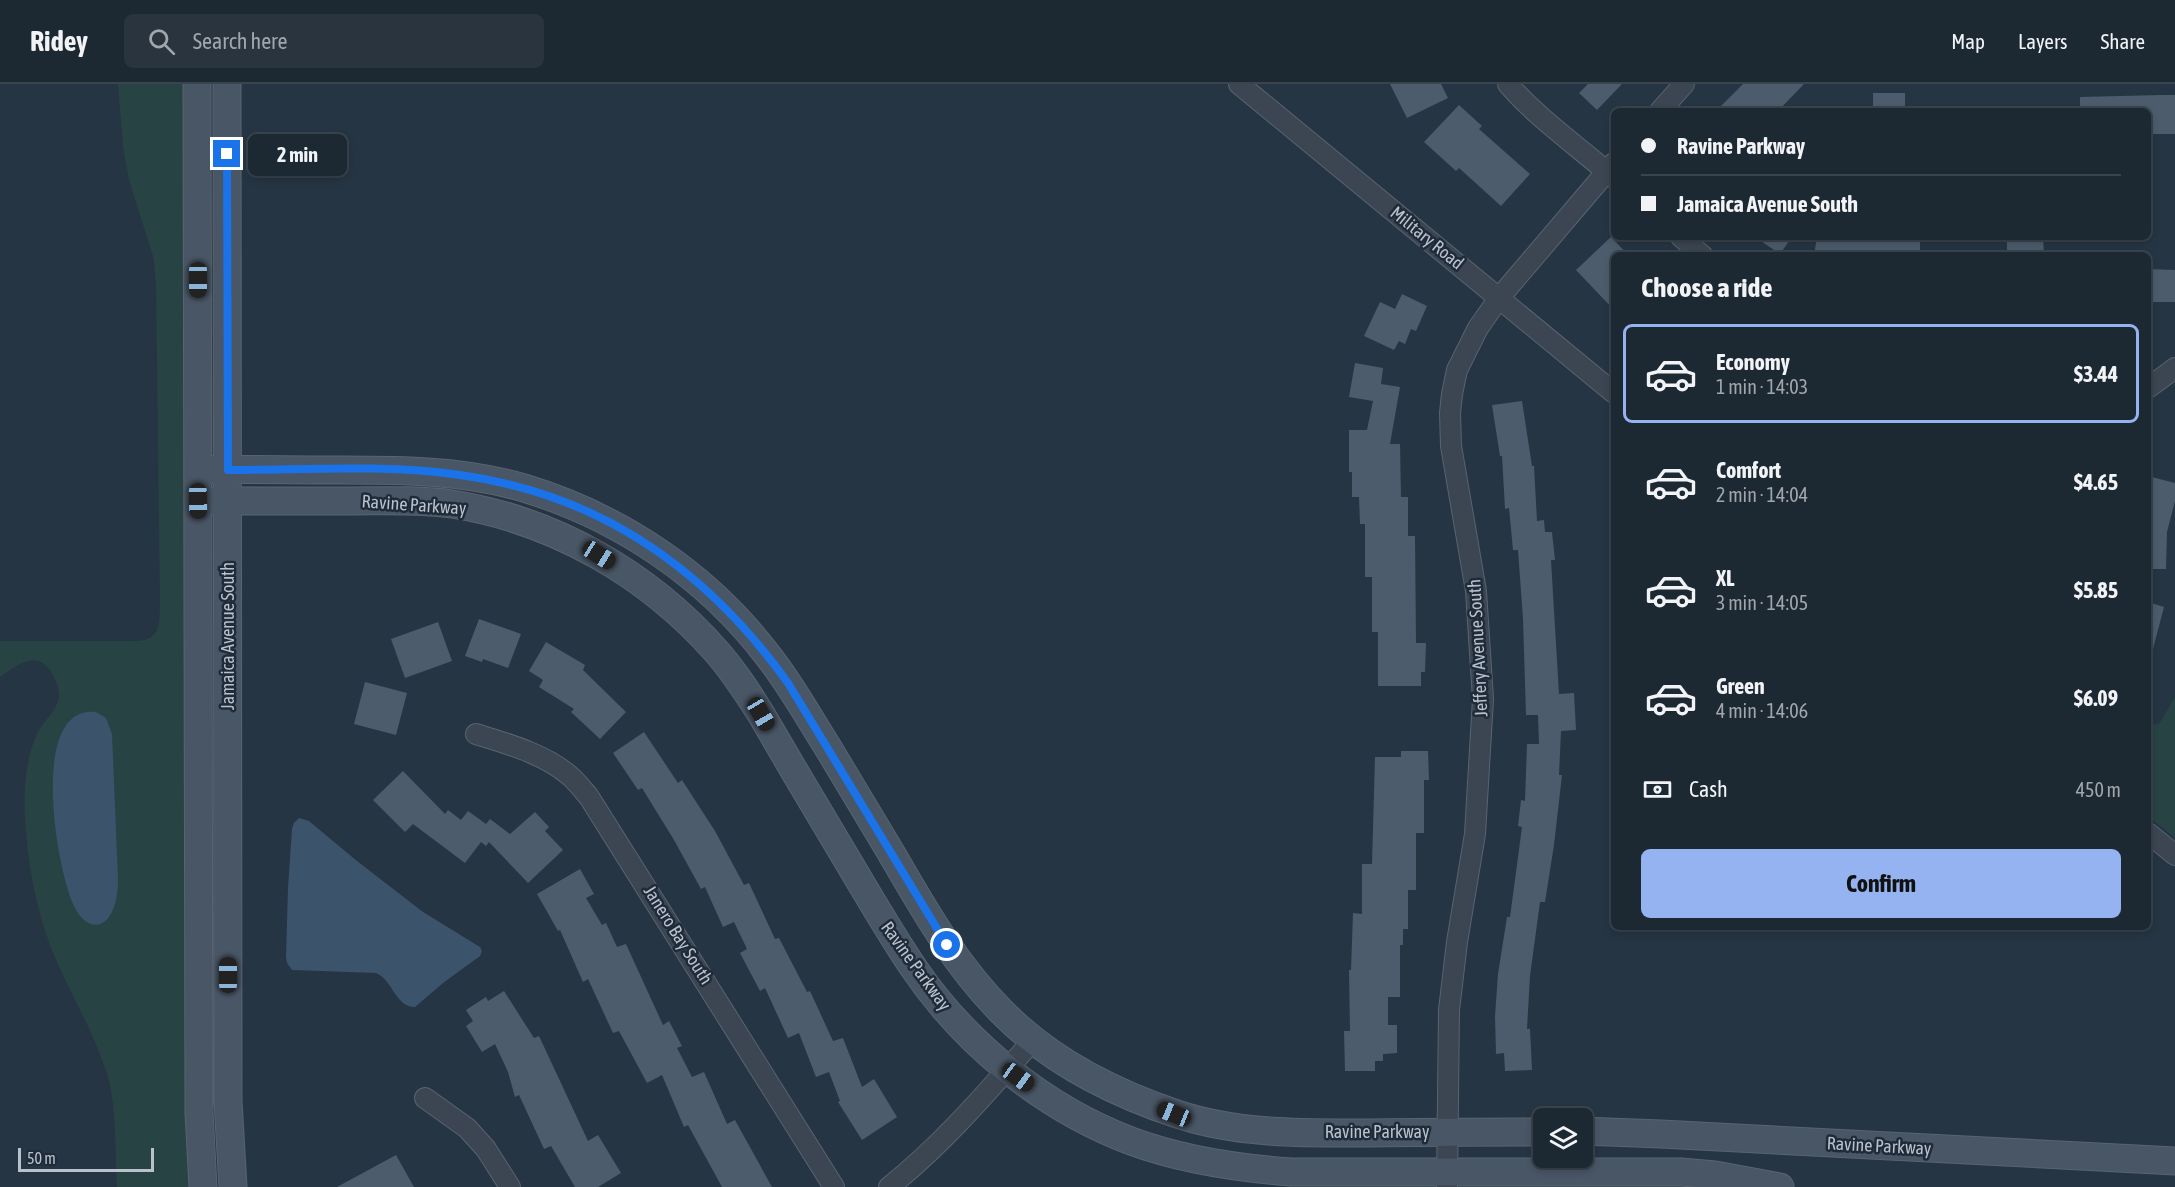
<!DOCTYPE html>
<meta charset="utf-8">
<style>
:root{--surface:#1c2832;--page:#29343e;--text:#f1f3f6;--muted:#a0a6ac;--line:#3a444d;--accent:#95b2f1}
body{margin:0;font-family:"Asap Condensed",sans-serif;background:var(--page);color:var(--text);height:100vh;display:flex;flex-direction:column;font-size:22px;white-space:nowrap}
*{box-sizing:border-box;margin:0}
p{font-size:20px;color:var(--muted)}
.icon{flex:none;width:33px;height:33px;fill:none;stroke:currentColor;stroke-width:2;stroke-linecap:round;stroke-linejoin:round}
.map{position:relative;flex:1;overflow:hidden}
.sheet{position:absolute;left:1611px;top:168px;width:540px;height:678px;display:flex;flex-direction:column;background:var(--surface);border-radius:9px;box-shadow:0 3px 9px #0003,0 0 0 2px var(--line)}
.sheet>*{flex:none}
.hud{position:absolute;left:1611px;top:24px;width:540px;height:132px;border-radius:9px;box-shadow:0 3px 9px #0003,0 0 0 2px var(--line);display:grid;align-content:center;height:132px;padding:0 30px;background:var(--surface)}
.buttons{position:absolute;left:1533px;top:1024px;display:grid;gap:12px}
.buttons a{display:grid;place-items:center;width:60px;height:60px;border-radius:9px;background:var(--surface);box-shadow:0 3px 9px #0003,0 0 0 2px var(--line);font-size:30px}
.scale{position:absolute;left:18px;bottom:15px;width:136px;box-sizing:border-box;padding-left:6px;border:3px solid #b8c1cc;border-top:0;font-size:16px;line-height:21px;white-space:nowrap;color:#b8c1cc;-webkit-text-stroke:4px #1f2b38;paint-order:stroke}
.end{position:absolute;width:27px;height:27px;margin:-14px;border:8px solid #1a73e8;background:#fff;box-shadow:0 0 0 3px #fff}
.from{border-radius:50%}
.bubble{position:absolute;height:42px;border-radius:9px;background:var(--surface);box-shadow:0 3px 9px #0003,0 0 0 2px var(--line);font-size:20px;font-weight:700;line-height:42px;text-align:center}
.car{position:absolute;width:18px;height:36px;margin:-18px -9px;border-radius:8px;box-shadow:0 0 4px 2px #0007;background:linear-gradient(#222 24%,#8ab4d8 0 40%,#222 0 76%,#8ab4d8 0 86%,#222 0)}
.hud b{display:flex;align-items:center;gap:21px;height:57px;font-size:22px}
.hud b+b{border-top:2px solid var(--line)}
.hud i{width:15px;height:15px;background:var(--text)}
ul{padding:0;list-style:none}
li{display:flex;align-items:center;gap:18px;height:99px;margin:0 12px 9px;padding:0 18px;border:3px solid transparent;border-radius:9px}
li div{flex:1}
li b{display:block;font-size:22px}
li em{font-style:normal;font-weight:700}
li.active{border-color:var(--accent)}
li>.icon{width:54px;height:54px;stroke-width:1.5}
h2{padding:0 30px;font-size:27px;line-height:72px}
.pay{display:flex;align-items:center;gap:15px;height:66px;padding:0 30px;font-size:22px}
.pay p{margin-inline-start:auto}
.cta{display:flex;gap:12px;margin-top:auto;padding:12px 30px}
.cta a{flex:1;height:69px;border-radius:9px;background:var(--accent);color:#111;font-size:24px;font-weight:700;line-height:69px;text-align:center}
header{display:flex;align-items:center;gap:36px;box-sizing:border-box;height:84px;padding:0 30px;background:var(--surface);border-bottom:2px solid var(--line)}
header strong{font-size:28px}
nav{display:flex;gap:33px;margin-inline-start:auto;font-size:21px}
.search{width:420px;height:54px;background:var(--page);display:flex;align-items:center;gap:15px;box-sizing:border-box;padding:0 21px;border-radius:9px;color:var(--muted);font-size:22px}
.map>svg:first-child{display:block}
.green{fill:#284344}
.water{fill:#3c536c}
.building{fill:#4c5c6c}
.lines{fill:none;stroke-linecap:round;stroke-linejoin:round}
.street-casing{stroke:#596470;stroke-width:22}
.secondary-casing{stroke:#596470;stroke-width:29}
.street{stroke:#3b4652;stroke-width:20}
.secondary{stroke:#495665;stroke-width:27}
.route{stroke:#1a73e8;stroke-width:8}
.labels{text-anchor:middle;stroke-width:5;stroke-linejoin:round;paint-order:stroke}
.street-label{font-size:18px;fill:#b8c1cc;stroke:#1f2b38}
</style>
<header>
<strong>Ridey</strong>
<div class="search"><svg class="icon" aria-label="search" viewBox="0 0 24 24"><circle cx="10" cy="10" r="6"/><path d="M15 15l6 6"/></svg>Search here</div>
<nav><a>Map</a><a>Layers</a><a>Share</a></nav>
</header>
<div class="map">
<svg width="2175" height="1103" viewBox="0 0 2175 1103">
<rect width="100%" height="100%" fill="#263543"/>
<path class="green" d="M118 0H189L195 1103H117C115 1070 117 1021 107 990 93 945 67 905 50 861 35 821 27 775 25 732 23 705 26 672 38 648 44 636 57 627 59 613 60 606 56 598 53 591 39 564 17 581 0 593V557H139C161 554 159 540 160 522L156 198 153 172 129 96 123 62Z
M2175 613V754L2148 732V641L2159 640Z"/>
<path class="water" d="M96 628 106 634 112 650 118 796C118 805 117 814 114 823 105 848 86 845 75 824 57 790 27 620 96 628Z
M299 734 309 737 357 777 423 828 480 863 482 867 480 872 443 899 415 923C395 923 393 896 376 889L292 886 287 879 286 873 288 804 292 745 294 739Z"/>
<path class="building" d="M1390 0H1441L1448 14 1407 34Z
M1588 0H1622L1597 26 1579 9Z
M1743 0H1804L1778 27H1716Z
M1873 9H1905V27H1873Z
M2161 11H2175V50H2148V27H2080V13Z
M1459 21 1482 42 1479 45 1530 90 1501 122 1459 84 1456 87 1424 58Z
M1614 150V156L1628 171H1614V226L1576 186Z
M1755 153H1792L1780 170Z
M1817 153H1920V171H1814Z
M2007 153H2043L2044 171H2007Z
M2148 185 2175 186V218H2148Z
M1402 210 1427 222 1416 247 1411 245 1405 260 1399 257 1394 266 1364 252 1380 218 1395 225Z
M1355 279 1383 284 1381 300 1400 303 1390 360H1400L1401 413H1408V452H1415L1416 559H1426L1425 588H1421V602H1378V548H1372V493H1365V440H1360L1359 413H1352V388H1349V346H1367L1373 317 1349 313Z
M1522 317 1532 382H1534L1537 437 1544 436 1545 448H1552L1555 476H1551L1559 610 1574 609 1576 646 1561 647 1559 691H1562L1554 761 1545 818H1540L1530 892 1527 945H1530L1532 986 1505 987 1504 969 1496 970 1495 932 1498 890 1507 833H1510L1522 743 1518 742 1521 716 1525 717 1527 660H1539L1538 631H1526L1523 535 1518 466H1513L1509 424 1505 425 1502 372H1500L1492 321Z
M2148 392 2175 399V417L2167 448 2166 485H2148Z
M2148 518 2164 523 2153 565H2148Z
M479 535 521 550 508 584 483 575 482 578 465 572Z
M438 538 452 577 405 594 391 555Z
M546 558 585 581 583 586 626 628 600 655 571 628 574 625 539 603 543 596 529 587Z
M365 598 407 609 396 651 354 640Z
M644 648 678 699 682 696 715 747 744 801 749 799 775 855 779 854 807 908 810 907 833 957 843 954 862 1003 874 995 897 1033 862 1056 838 1018 840 1017 829 988 816 993 799 949 788 954 765 904 760 907 740 869 747 865 734 838 723 843 705 803 701 805 674 756 642 704 638 706 613 669Z
M1401 667H1428L1429 696H1424V749H1416V806H1408V845H1403V861H1400V913H1388V941H1397V969L1383 970V977H1375V987H1345L1344 947H1350L1349 886H1351L1353 829 1362 830V780H1372L1375 673H1401Z
M403 687 445 730 448 726 461 736 468 727 486 740 490 735 510 750 535 728 549 743 545 747 563 766 528 799 489 758 486 762 481 758 465 779 413 740 405 748 373 716Z
M580 785 594 810 586 814 602 841 606 839 617 863 626 860 663 941 669 937 682 962 677 964 692 993 704 988 727 1040 735 1036 772 1103H722L688 1041 684 1043 662 991 647 999 619 947 613 949 588 895 583 898 560 846 558 847 537 810Z
M504 907 534 954 539 952 588 1057 598 1051 621 1089 598 1103H575L551 1062 544 1065 519 1011 515 1013 508 988 495 960 482 968 466 942 473 937 466 926 486 913 488 917Z
M396 1071 414 1103H337Z"/>
<g class="lines">
<g class="street-casing">
<path id="street" d="M1239 0 1614 309
M1508 0C1539 36 1579 63 1614 94
M1660 27 1684 0
M1681 153 1702 171
M2148 304 2175 284
M476 650C508 660 545 670 570 692 577 698 583 706 589 713L834 1103
M2148 749 2175 771
M425 1014 467 1044 486 1065 510 1103
M889 1103C943 1060 988 1007 1034 955
M1447 1103 1449 926 1457 858 1475 750 1483 615 1476 507 1451 362 1450 329 1452 310 1457 286 1478 244 1499 214 1614 79"/>
</g>
<g class="secondary-casing">
<path id="secondary" d="M197 0 199 1028 203 1103
M227 0 228 1017 233 1103
M198 386C242 385 285 386 329 386 394 386 460 385 524 404 620 433 708 492 769 573 791 601 808 632 827 662 848 697 869 732 890 767 923 824 955 881 1002 928 1049 976 1114 1009 1177 1030 1240 1051 1307 1049 1372 1049 1429 1048 1486 1048 1544 1048
M198 417C247 417 295 417 344 417 379 417 417 415 452 420 554 436 648 490 716 567 733 586 747 608 761 630 790 680 819 729 849 779 870 814 890 849 913 883 965 960 1044 1024 1131 1057 1182 1076 1236 1084 1291 1088H1681L1715 1091 1780 1103
M1582 1047 1661 1050 2175 1077"/>
</g>
<use href="#street" class="street"/>
<use href="#secondary" class="secondary"/>
</g>
<g class="lines">
<path class="route" d="M227 70 228 386C304 386 383 380 460 391 600 410 707 486 788 599L947 861"/>
</g>
<g class="labels">
<g class="street-label">
<text transform="translate(1427 154) rotate(39)" y="6">Military Road</text>
<text transform="translate(414 421) rotate(4)" y="6">Ravine Parkway</text>
<text transform="translate(228 552) rotate(-90)" y="6">Jamaica Avenue South</text>
<text transform="translate(1478 564) rotate(-93)" y="6">Jeffery Avenue South</text>
<text transform="translate(678 851) rotate(58)" y="6">Janero Bay South</text>
<text transform="translate(916 882) rotate(54)" y="6">Ravine Parkway</text>
<text x="1377" y="1054">Ravine Parkway</text>
<text transform="translate(1879 1062) rotate(3)" y="6">Ravine Parkway</text>
</g>
</g>
</svg>
<div class="buttons">
<a><svg class="icon" aria-label="layers" viewBox="0 0 24 24"><path d="M12 4l9 5-9 5-9-5zM3 14l9 5 9-5"/></svg></a>
</div>
<div class="scale">50 m</div>
<i class="end from" style="left:947px;top:861px"></i>
<i class="end" style="left:227px;top:70px"></i>
<div class="bubble" style="left:248px;top:50px;width:99px">2 min</div>
<i class="car" style="left:198px;top:196px;rotate:180deg"></i>
<i class="car" style="left:198px;top:417px;rotate:179deg"></i>
<i class="car" style="left:599px;top:471px;rotate:122deg"></i>
<i class="car" style="left:761px;top:630px;rotate:150deg"></i>
<i class="car" style="left:228px;top:891px;rotate:0deg"></i>
<i class="car" style="left:1018px;top:993px;rotate:126deg"></i>
<i class="car" style="left:1174px;top:1030px;rotate:292deg"></i>
<div class="hud">
<b><i class="from"></i>Ravine Parkway</b>
<b><i></i>Jamaica Avenue South</b>
</div>
<section class="sheet">
<h2>Choose a ride</h2>
<ul>
<li class="active"><svg class="icon" aria-label="car" viewBox="0 0 24 24"><path d="M5 17H2v-5l4-1 3-4h7l3 4 3 1v5h-3M9 17h6M6 11h13"/><circle cx="7" cy="17" r="2"/><circle cx="17" cy="17" r="2"/></svg><div><b>Economy</b><p>1 min · 14:03</p></div><em>$3.44</em></li>
<li><svg class="icon" aria-label="car" viewBox="0 0 24 24"><path d="M5 17H2v-5l4-1 3-4h7l3 4 3 1v5h-3M9 17h6M6 11h13"/><circle cx="7" cy="17" r="2"/><circle cx="17" cy="17" r="2"/></svg><div><b>Comfort</b><p>2 min · 14:04</p></div><em>$4.65</em></li>
<li><svg class="icon" aria-label="car" viewBox="0 0 24 24"><path d="M5 17H2v-5l4-1 3-4h7l3 4 3 1v5h-3M9 17h6M6 11h13"/><circle cx="7" cy="17" r="2"/><circle cx="17" cy="17" r="2"/></svg><div><b>XL</b><p>3 min · 14:05</p></div><em>$5.85</em></li>
<li><svg class="icon" aria-label="car" viewBox="0 0 24 24"><path d="M5 17H2v-5l4-1 3-4h7l3 4 3 1v5h-3M9 17h6M6 11h13"/><circle cx="7" cy="17" r="2"/><circle cx="17" cy="17" r="2"/></svg><div><b>Green</b><p>4 min · 14:06</p></div><em>$6.09</em></li>
</ul>
<div class="pay"><svg class="icon" aria-label="cash" viewBox="0 0 24 24"><path d="M3 7h18v10H3z"/><circle cx="12" cy="12" r="2"/></svg>Cash<p>450 m</p></div>
<div class="cta"><a>Confirm</a></div>
</section>
</div>
